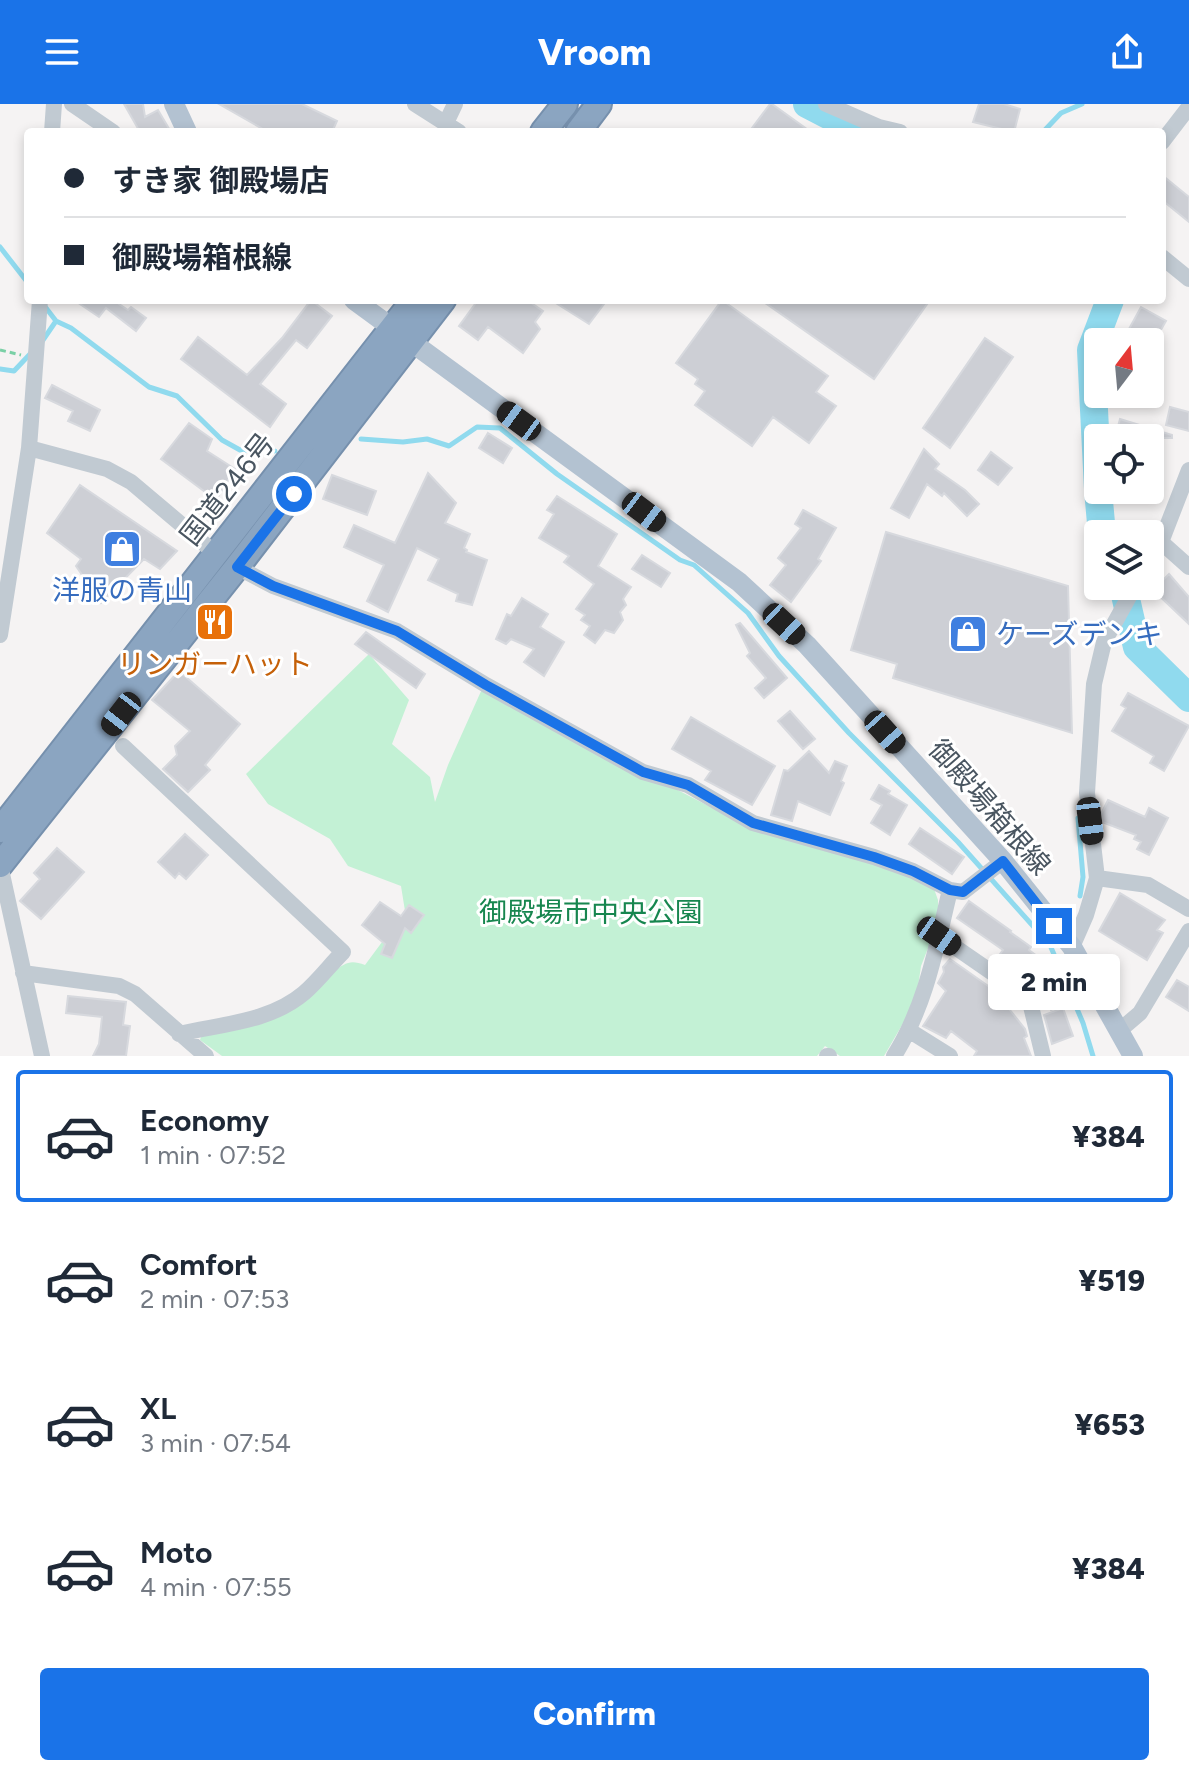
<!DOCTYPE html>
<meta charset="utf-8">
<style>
:root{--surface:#fff;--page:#f6f6f7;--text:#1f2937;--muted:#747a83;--line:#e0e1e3;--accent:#1a73e8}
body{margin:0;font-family:Figtree,"Noto Sans JP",sans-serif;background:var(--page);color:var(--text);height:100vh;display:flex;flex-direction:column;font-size:30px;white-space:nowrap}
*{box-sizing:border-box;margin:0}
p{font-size:26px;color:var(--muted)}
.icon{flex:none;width:44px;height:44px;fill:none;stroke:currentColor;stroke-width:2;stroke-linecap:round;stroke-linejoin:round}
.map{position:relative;height:952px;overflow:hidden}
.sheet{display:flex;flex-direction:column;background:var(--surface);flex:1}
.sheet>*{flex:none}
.guide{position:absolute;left:24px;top:24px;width:1142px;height:176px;border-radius:8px;box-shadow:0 4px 12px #0003;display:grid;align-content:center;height:176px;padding:0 40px;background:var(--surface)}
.needle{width:52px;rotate:16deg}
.tools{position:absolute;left:1084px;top:224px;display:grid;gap:16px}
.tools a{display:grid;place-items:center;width:80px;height:80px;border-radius:8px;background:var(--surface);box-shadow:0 4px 12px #0003;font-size:40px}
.end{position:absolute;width:36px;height:36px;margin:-18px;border:10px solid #1a73e8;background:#fff;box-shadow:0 0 0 4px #fff}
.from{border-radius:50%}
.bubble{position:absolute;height:56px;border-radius:8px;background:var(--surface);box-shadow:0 4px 12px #0003;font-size:26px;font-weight:800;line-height:56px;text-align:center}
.car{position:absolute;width:24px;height:48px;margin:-24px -12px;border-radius:10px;box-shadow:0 0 6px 2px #0007;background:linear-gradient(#222 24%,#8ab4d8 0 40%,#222 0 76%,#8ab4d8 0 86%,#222 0)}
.guide b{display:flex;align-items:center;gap:28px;height:76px;font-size:30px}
.guide b+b{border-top:2px solid var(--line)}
.guide i{width:20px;height:20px;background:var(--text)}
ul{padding:14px 0 0;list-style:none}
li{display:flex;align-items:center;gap:24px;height:132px;margin:0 16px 12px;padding:0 24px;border:4px solid transparent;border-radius:8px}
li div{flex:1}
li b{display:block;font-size:30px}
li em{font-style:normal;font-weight:800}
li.on{border-color:var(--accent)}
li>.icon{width:72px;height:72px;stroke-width:1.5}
.action{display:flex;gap:16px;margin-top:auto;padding:16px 40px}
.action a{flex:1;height:92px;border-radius:8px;background:var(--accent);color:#fff;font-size:32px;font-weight:800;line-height:92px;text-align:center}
header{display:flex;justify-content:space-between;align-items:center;height:104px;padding:0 40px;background:var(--accent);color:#fff;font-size:36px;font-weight:800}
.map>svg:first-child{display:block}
.green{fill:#c3f1d5}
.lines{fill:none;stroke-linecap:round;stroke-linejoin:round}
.stream{stroke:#90daee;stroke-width:5}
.river{stroke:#90daee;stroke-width:28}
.building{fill:#cdcfd5;stroke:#d7d9de;stroke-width:2}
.highway-casing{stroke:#7690ad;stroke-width:28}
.path{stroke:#7ad0a6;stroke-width:3;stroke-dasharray:6 4;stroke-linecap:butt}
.minor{stroke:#c1cad2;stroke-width:16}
.major{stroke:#b3c2d1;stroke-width:20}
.highway{stroke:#8ba5c1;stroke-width:24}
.route{stroke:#1a73e8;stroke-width:10}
.labels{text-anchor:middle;stroke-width:6;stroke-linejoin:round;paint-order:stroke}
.street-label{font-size:28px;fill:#4a5661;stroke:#fff}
.shop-label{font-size:28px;fill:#366cbe;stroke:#fff}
.food-label{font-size:28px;fill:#c56008;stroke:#fff}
.park-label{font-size:28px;fill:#17864f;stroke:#fff}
</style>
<header><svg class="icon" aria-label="menu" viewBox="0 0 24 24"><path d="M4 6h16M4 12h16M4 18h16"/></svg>Vroom<svg class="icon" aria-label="share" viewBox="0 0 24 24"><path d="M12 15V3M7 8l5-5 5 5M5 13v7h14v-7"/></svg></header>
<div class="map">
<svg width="1189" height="952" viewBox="0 0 1189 952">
<rect width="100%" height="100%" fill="#f5f3f3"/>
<path class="green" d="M369 550 409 596 392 640 430 673 435 698 448 661 482 585 755 726 876 760 933 782 938 796V819L921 862 916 897 884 952H840L825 942 817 952H222L200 936 202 930 236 925 333 868C345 859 350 855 365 861L405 807 401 782 348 762 330 735 268 700 246 670Z"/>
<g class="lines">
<path class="stream" d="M1043 28 1061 9 1082 0
M0 143 28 179
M43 200 56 217 71 224 149 283 177 292 222 336 240 346 275 347
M43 236 56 217
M0 265 14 267 31 249
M361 335 403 338 427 335 449 342 477 323 500 324 557 370 680 456 694 461 748 509 779 552 849 629 958 738 1050 841 1083 919 1093 952
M1078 714 1083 773 1080 792"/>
<path class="river" d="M807 0 861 28
M1098 385 1091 246 1110 196
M1098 386 1102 430
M1123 482 1137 543 1189 594"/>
</g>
<path class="building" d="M124 0H143L145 13 158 6 171 28H140Z
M219 0H302L337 17 332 28H268Z
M770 0H772L811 28H749Z
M979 0H1004L1020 5 1014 28 973 18Z
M1162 71 1189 93V118L1162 96Z
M74 196H113L128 206 131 203 146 214 136 227 106 204 99 213Z
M311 196 332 212 307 244 296 236 260 280 286 300 270 323 181 255 198 233 247 271 282 234Z
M478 196H527L543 207 535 218 540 225 523 249 488 223 478 236 459 222Z
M551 196H607L589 220Z
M722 196 828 272 816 288 836 302 809 339 773 313 752 342 695 301 705 287 695 280 698 275 676 259Z
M761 196H930L874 275Z
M1141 203 1166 217 1154 238H1131L1124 234Z
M985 234 1013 253 950 344 923 324Z
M52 281 100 306 90 327 68 317 73 307 45 294Z
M1170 303 1189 308V327L1166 321Z
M1120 315 1172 331V334H1115Z
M189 319 212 335 207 347 235 365 216 396 161 355Z
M488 329 512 344 503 359 479 344Z
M924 345 939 360 935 365 965 386 979 400 967 412 944 389 942 392 927 380 909 414 891 404Z
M991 348 1012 364 998 381 978 366Z
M428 369 456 399 445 419 470 430 464 444 467 446 466 448 487 456 472 501 456 497 458 490 428 476 439 455 417 444 388 508 367 497 384 461 344 443 354 421 395 439Z
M332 371 376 387 367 411 323 395Z
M80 381 177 447 160 465 144 455 101 499 76 462 81 455 47 429Z
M557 392 617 430 598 462 631 483 623 495 626 501 620 508 623 516 614 529 605 526 595 539 584 531 590 522 581 516 585 511 576 505 594 480 564 458 569 452 539 434 554 410 547 406Z
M803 406 836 424 818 455 821 457 791 498 770 481 786 461 778 454 801 424 795 420Z
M886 428 1068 482 1072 629 893 574 897 560 851 546Z
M642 451 670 469 661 483 632 465Z
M1169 470 1189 493V520L1153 486Z
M522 494 548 510 540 523 564 538 544 572 524 558 534 545 511 535 506 540 496 535 507 510 511 512Z
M740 519 787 574 764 594 755 584 766 574 747 552 750 549 736 521Z
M366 528 425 570 416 584 355 540Z
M179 567 240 620 205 661 210 666 188 688 163 665 177 651 175 642 190 627 152 596Z
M1128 589 1189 622 1164 667 1150 659 1154 652 1112 627 1126 604 1121 601Z
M790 607 815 635 803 645 778 617Z
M691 613 775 662 752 701 705 676 711 667 672 645Z
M809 647 829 669 835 657 847 662 841 677 844 679 830 711 798 697 792 717 771 711 784 666 788 667Z
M879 681 890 687 888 690 907 701 890 731 871 719 882 701 871 695Z
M1108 696 1145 713 1149 704 1168 714 1149 751 1137 745 1141 738 1134 735 1136 731 1102 718 1101 710Z
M920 724 964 753 952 770 909 740Z
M185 730 208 751 186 775 179 769 175 774 158 758Z
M57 744 84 768 41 815 20 797 40 775 34 769Z
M1120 789 1165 816 1157 826 1163 829 1147 856 1099 827Z
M969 797 1011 827 1010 828 1031 843 1029 846 1058 868 1071 898 1051 906 1041 882 1017 863 1015 866 997 854 1003 846 957 814Z
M380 798 401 812 409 801 424 811 411 829 405 824 392 854 381 850 385 840 362 821Z
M950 855 1008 896 1006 899 1012 903 1010 906 1025 925 1027 932 1024 934 1031 952H974L977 947 951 927 946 934 923 922 946 887 938 879 944 868 943 863Z
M1177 876 1189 883V907L1166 893Z
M68 892 126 898 123 921 130 922 126 952H93L99 940 102 913 66 909Z
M1063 904 1073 932 1052 940 1044 911Z"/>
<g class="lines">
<g class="highway-casing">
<path id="highway" d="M543 28 565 0
M578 28 599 0
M0 726 414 196
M0 761 237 463 443 196"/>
</g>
<path class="path" d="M0 246 21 251"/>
<path class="minor" d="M72 0 113 28
M415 0 459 28
M826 0 879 23 900 28
M445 21 455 0
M52 28 54 0
M1162 38 1189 3
M1162 153 1189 175
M29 344 107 365 131 378 215 449
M1161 438 1189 463
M1150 457 1161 438 1189 366
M237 463 273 482 397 527 486 581 643 668 688 681 753 719 874 753 913 767 950 786 963 788 1003 757
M0 531 29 344 40 196
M123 642 343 848C330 861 318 877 304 889 270 918 221 920 179 930
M0 761 42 952
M1097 774 1148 781 1189 805
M939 832 1029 894 1043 952
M1072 843 1086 811 1097 774 1087 689 1094 580 1104 538 1135 482
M23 869 119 882 135 890 206 952
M910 927 950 952
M1119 927 1140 909 1189 827
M827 952H829
M894 952C926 901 936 844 950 786"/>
<path class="major" d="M174 0 187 28
M354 196 739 478 807 541 1003 757 1072 843 1133 952"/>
<use href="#highway" class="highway"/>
</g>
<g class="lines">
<path class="route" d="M294 390 237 463 273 482 397 527 486 581 643 668 688 681 753 719 874 753 913 767 950 786 963 788 1003 757 1054 822"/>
</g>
<defs>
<g id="shop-square" transform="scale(2)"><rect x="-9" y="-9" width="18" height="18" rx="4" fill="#3f7fe0" stroke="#fff"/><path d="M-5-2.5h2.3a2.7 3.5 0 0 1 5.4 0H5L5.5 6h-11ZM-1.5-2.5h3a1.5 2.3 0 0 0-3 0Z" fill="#fff"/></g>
<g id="restaurant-square" transform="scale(2)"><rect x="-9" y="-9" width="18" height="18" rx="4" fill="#e8710a" stroke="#fff"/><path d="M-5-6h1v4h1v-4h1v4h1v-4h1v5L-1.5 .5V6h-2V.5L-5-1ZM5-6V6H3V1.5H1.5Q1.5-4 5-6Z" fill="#fff"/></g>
</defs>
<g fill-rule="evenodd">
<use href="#shop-square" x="122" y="445"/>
<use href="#restaurant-square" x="215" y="518"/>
<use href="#shop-square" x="968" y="530"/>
</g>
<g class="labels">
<g class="street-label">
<text transform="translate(227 385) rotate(-52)" y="10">国道246号</text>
<text transform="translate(990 703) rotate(49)" y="10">御殿場箱根線</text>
</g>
<g class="shop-label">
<text x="122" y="496">洋服の青山</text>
<text x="996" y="540" text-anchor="start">ケーズデンキ</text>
</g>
<g class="food-label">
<text x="215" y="570">リンガーハット</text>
</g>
<g class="park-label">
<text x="591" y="818">御殿場市中央公園</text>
</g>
</g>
</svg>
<div class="tools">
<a><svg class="needle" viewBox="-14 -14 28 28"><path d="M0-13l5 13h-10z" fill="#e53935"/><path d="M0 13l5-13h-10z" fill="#747a83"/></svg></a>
<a><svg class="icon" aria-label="locate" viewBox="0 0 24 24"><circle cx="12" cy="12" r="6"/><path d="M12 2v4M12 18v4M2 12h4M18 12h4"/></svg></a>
<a><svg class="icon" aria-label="layers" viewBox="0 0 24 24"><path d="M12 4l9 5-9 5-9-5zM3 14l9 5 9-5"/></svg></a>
</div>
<i class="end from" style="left:294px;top:390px"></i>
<i class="end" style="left:1054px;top:822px"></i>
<div class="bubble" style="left:988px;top:850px;width:132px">2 min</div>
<i class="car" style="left:519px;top:317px;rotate:306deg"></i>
<i class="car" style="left:644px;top:408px;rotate:127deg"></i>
<i class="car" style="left:784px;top:520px;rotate:133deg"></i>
<i class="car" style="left:121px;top:610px;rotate:218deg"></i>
<i class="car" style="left:885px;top:628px;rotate:138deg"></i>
<i class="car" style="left:1090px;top:717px;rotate:173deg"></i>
<i class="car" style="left:939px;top:832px;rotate:125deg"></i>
<div class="guide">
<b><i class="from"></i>すき家 御殿場店</b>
<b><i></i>御殿場箱根線</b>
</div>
</div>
<section class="sheet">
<ul>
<li class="on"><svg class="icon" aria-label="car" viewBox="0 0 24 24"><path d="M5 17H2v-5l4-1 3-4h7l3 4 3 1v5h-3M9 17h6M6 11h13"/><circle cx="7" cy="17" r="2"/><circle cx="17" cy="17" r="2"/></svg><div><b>Economy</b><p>1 min · 07:52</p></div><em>¥384</em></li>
<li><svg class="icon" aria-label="car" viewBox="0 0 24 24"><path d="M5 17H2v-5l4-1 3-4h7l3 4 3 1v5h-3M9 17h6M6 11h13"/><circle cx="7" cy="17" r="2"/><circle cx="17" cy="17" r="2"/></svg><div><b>Comfort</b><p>2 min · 07:53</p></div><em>¥519</em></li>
<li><svg class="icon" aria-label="car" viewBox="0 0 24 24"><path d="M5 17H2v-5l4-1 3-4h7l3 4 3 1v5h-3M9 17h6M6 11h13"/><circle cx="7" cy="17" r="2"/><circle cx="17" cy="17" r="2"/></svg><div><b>XL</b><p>3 min · 07:54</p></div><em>¥653</em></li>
<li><svg class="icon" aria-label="car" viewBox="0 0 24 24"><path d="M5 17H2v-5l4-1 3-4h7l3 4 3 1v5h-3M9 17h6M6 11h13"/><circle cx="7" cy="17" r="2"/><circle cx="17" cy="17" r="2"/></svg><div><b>Moto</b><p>4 min · 07:55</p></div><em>¥384</em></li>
</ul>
<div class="action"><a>Confirm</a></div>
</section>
